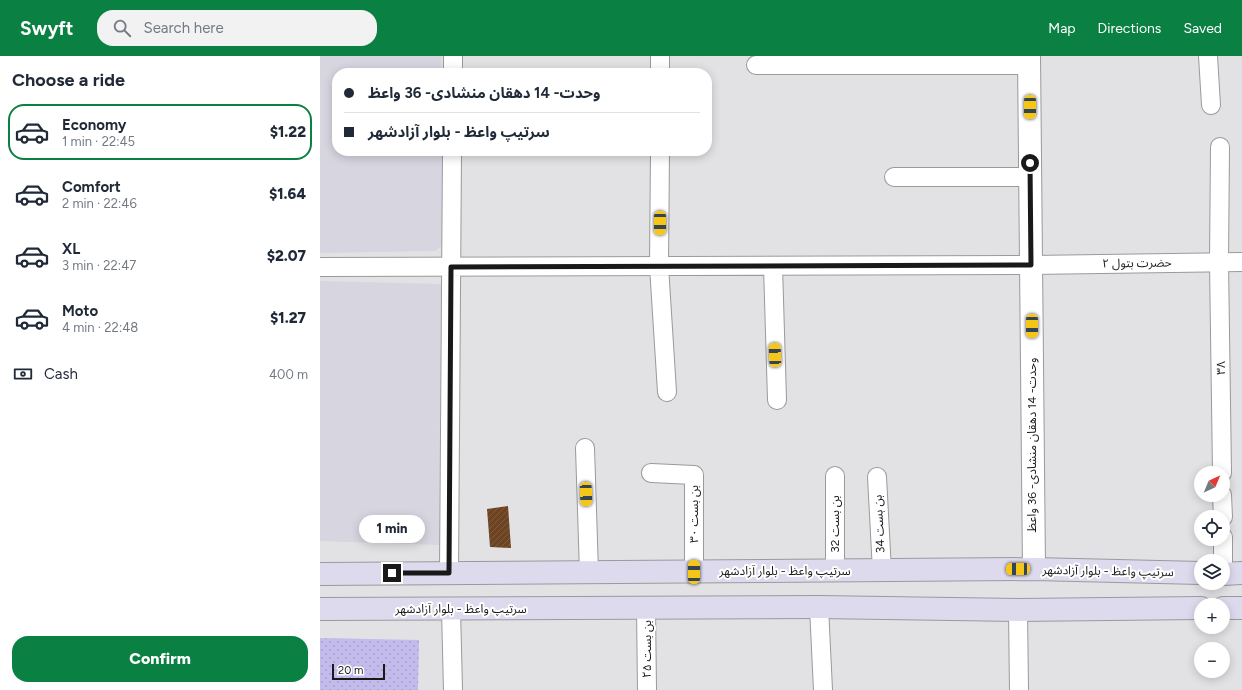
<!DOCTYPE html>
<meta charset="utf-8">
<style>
:root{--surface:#fff;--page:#f2f2f3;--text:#1f2937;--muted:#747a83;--line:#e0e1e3;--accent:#0b8043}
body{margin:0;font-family:Figtree,"Noto Sans Arabic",sans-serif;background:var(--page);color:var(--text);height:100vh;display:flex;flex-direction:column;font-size:15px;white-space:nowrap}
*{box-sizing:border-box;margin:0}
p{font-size:13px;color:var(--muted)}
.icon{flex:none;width:22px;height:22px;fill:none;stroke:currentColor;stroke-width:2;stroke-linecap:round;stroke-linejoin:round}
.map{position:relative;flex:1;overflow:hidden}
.sheet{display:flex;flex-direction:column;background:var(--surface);width:320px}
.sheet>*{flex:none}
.top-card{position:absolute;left:12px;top:12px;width:380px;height:88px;border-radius:16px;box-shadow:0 2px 10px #0003;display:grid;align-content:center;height:88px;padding:0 12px;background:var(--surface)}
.needle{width:26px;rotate:44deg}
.buttons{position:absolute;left:874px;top:410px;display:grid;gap:8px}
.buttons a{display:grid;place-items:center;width:36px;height:36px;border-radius:50%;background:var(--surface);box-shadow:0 2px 10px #0003;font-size:20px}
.scale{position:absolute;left:12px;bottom:10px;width:53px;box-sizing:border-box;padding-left:4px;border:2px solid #19191a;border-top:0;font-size:11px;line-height:14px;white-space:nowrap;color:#19191a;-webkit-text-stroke:3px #fff;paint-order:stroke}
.end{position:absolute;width:18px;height:18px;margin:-9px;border:5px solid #19191a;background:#fff;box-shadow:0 0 0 2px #fff}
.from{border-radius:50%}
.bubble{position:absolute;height:28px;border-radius:14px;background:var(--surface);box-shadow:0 2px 10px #0003;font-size:13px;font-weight:800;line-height:28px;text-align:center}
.car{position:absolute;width:12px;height:24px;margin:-12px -6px;border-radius:5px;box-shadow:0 0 3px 1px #0007;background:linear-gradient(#f5c518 24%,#345 0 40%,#f5c518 0 76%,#345 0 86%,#f5c518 0)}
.top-card b{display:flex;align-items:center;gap:14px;height:38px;font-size:15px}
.top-card b+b{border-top:1px solid var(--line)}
.top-card i{width:10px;height:10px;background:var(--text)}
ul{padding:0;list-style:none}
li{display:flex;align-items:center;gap:12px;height:56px;margin:0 8px 6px;padding:0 4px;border:2px solid transparent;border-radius:16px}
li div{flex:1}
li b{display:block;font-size:15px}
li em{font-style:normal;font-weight:800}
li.current{border-color:var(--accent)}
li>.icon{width:36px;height:36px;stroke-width:1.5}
h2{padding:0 12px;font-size:18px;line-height:48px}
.pay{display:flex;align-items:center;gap:10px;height:44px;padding:0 12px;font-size:15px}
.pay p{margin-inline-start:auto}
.action{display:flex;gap:8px;margin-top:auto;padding:8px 12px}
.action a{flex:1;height:46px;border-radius:16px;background:var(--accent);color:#fff;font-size:16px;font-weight:800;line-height:46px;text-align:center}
header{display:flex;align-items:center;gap:24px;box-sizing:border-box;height:56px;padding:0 20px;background:var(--accent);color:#fff}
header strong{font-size:19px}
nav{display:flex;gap:22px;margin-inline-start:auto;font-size:14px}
.search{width:280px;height:36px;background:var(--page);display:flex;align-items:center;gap:10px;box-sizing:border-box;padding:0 14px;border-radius:16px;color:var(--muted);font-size:15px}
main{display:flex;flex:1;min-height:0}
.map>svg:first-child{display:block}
.built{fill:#d7d6e0}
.park{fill:url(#park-dots)}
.building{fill:url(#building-hatch)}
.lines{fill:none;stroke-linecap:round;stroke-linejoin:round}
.minor-casing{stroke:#9a9a9d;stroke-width:20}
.tertiary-casing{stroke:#9a9a9d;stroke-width:24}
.secondary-casing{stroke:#9a9a9d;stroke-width:24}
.minor{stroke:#fff;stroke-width:18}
.tertiary{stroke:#fff;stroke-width:22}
.secondary{stroke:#dddaee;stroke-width:22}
.route{stroke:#19191a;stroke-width:5}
.labels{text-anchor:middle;stroke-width:4;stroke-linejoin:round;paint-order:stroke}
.street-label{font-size:12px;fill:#19191a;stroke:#fff}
</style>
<header>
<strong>Swyft</strong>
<div class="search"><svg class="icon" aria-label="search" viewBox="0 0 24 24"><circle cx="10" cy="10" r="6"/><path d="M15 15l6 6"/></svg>Search here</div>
<nav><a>Map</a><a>Directions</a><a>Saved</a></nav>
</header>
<main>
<section class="sheet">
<h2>Choose a ride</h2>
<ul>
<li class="current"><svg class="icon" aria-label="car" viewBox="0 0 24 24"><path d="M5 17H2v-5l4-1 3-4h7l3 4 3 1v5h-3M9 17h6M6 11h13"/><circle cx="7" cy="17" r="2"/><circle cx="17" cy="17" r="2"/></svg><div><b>Economy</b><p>1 min · 22:45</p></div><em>$1.22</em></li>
<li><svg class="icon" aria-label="car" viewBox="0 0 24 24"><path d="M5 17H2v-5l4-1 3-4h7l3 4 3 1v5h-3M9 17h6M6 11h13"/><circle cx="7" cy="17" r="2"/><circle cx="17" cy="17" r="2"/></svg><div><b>Comfort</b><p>2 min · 22:46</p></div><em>$1.64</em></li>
<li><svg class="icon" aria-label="car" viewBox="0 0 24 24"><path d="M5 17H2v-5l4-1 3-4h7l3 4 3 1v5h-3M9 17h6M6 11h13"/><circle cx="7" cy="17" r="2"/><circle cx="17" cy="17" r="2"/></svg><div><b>XL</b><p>3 min · 22:47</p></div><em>$2.07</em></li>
<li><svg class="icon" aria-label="car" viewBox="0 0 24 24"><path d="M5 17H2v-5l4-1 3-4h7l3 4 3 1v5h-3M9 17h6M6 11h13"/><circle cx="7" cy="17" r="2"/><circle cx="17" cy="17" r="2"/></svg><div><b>Moto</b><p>4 min · 22:48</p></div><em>$1.27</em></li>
</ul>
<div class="pay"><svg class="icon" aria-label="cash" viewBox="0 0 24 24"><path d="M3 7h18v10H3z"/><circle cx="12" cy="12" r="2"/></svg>Cash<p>400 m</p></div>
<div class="action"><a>Confirm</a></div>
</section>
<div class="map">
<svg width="922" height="634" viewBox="0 0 922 634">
<defs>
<pattern id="park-dots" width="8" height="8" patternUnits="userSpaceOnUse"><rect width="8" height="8" fill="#c2bbeb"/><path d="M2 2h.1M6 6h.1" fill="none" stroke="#a6a0c9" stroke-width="1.8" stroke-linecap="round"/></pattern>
<pattern id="building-hatch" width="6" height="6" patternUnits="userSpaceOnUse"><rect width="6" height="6" fill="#6e4322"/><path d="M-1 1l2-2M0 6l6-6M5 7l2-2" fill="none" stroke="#7d5b40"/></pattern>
</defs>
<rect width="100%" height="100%" fill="#e2e2e5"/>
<path class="built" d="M0 0H121L122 17H17V95H122V190L115 195 0 197Z
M0 225 121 228 119 489 0 485Z"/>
<path class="park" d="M0 582 99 584 98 634H0Z"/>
<path class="building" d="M188 450 191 492 170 491 167 453Z"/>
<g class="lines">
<g class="minor-casing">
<path id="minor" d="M888 0 891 49
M436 9H710
M133 17V0
M340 17V0
M900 91 899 206 902 417
M340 95 339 210 347 336
M574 121H710
M453 210 457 344
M0 211 711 209 922 206
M265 392 269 516
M331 417 374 419V516
M515 420V515
M557 421 562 515
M902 439 903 461
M903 481V518
M129 517 132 95
M499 551 503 634
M326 552 327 634
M131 553 133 634
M698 554 699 634"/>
</g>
<g class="tertiary-casing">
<path id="tertiary" d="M709 0 714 513"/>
</g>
<g class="secondary-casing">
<path id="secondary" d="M0 518 714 513 881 517
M903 518 922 517
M903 552H922
M0 553 499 551 698 554 881 552"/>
</g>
<use href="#minor" class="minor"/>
<use href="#tertiary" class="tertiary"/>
<use href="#secondary" class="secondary"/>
</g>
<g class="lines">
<path class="route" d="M72 517H129L131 211 711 209 710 107"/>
</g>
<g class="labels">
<g class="street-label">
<text transform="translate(817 207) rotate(-1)" y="4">حضرت بتول ۲</text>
<text transform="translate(901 312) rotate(-91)" y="4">۳۸</text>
<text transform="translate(712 389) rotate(-90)" y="4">وحدت- 14 دهقان منشادی- 36 واعظ</text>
<text transform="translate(374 458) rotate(-90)" y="4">بن بست ۳۰</text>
<text transform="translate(515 468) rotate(-90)" y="4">بن بست 32</text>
<text transform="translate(559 468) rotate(-93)" y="4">بن بست 34</text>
<text x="465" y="519">سرتیپ واعظ - بلوار آزادشهر</text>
<text transform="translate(788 515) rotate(1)" y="4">سرتیپ واعظ - بلوار آزادشهر</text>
<text x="141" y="557">سرتیپ واعظ - بلوار آزادشهر</text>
<text transform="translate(327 593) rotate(-90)" y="4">بن بست ۲۵</text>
</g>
</g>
</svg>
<div class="buttons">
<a><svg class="needle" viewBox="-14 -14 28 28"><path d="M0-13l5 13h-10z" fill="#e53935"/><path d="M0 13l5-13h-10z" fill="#747a83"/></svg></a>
<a><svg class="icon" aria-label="locate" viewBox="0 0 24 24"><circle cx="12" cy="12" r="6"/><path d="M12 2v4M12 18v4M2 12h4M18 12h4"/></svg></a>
<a><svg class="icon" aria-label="layers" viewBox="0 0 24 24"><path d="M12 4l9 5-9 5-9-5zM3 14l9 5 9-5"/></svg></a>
<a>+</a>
<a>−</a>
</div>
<div class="scale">20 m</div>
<i class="end from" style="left:710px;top:107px"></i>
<i class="end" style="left:72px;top:517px"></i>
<div class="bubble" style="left:39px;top:459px;width:66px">1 min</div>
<i class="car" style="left:710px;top:51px;rotate:180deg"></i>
<i class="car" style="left:340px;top:167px;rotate:180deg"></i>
<i class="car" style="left:712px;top:270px;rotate:180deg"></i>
<i class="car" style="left:455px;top:299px;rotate:358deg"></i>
<i class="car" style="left:266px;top:438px;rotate:178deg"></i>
<i class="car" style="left:698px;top:513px;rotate:269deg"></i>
<i class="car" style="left:374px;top:516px;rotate:0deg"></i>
<div class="top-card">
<b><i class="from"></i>وحدت- 14 دهقان منشادی- 36 واعظ</b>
<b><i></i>سرتیپ واعظ - بلوار آزادشهر</b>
</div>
</div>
</main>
